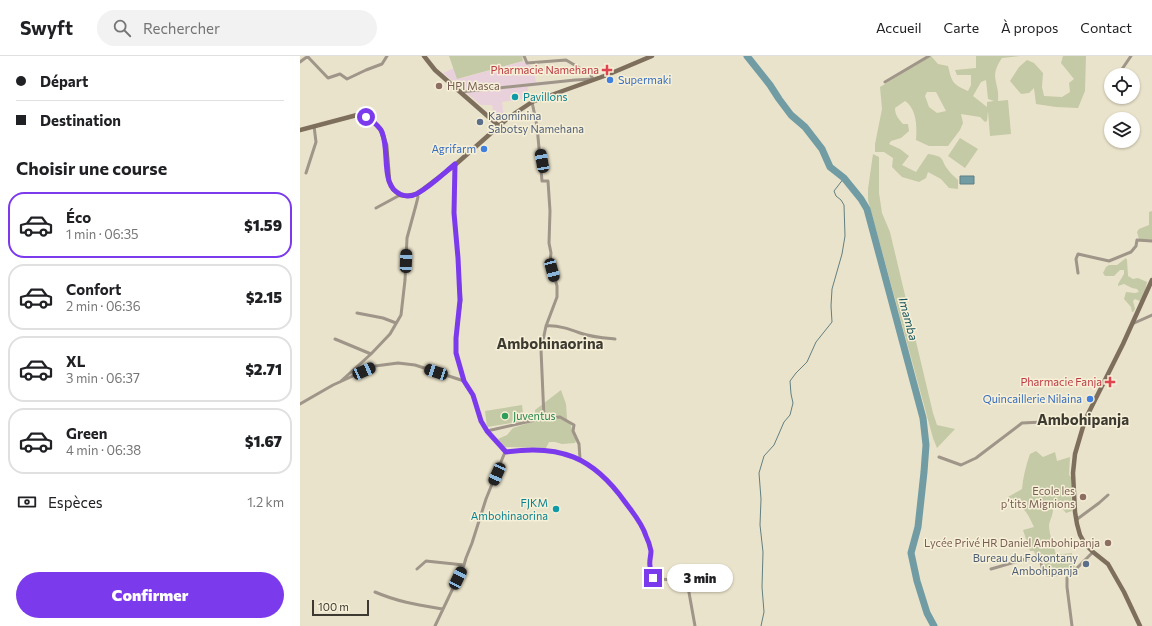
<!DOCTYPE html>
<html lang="fr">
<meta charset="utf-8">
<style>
:root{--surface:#fff;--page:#f2f2f2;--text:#202124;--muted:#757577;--line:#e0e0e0;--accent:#7c3aed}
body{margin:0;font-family:Commissioner,sans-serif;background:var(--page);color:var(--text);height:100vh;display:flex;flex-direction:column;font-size:15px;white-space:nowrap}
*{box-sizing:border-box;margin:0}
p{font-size:13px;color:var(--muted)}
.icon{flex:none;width:22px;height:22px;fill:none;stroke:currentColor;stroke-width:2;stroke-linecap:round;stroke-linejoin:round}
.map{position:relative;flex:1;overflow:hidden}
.side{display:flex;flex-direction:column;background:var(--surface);width:300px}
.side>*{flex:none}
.guide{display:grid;align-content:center;height:88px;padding:0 16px;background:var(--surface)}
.tools{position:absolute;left:804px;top:12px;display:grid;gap:8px}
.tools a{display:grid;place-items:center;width:36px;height:36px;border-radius:50%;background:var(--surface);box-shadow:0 1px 3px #0004;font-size:20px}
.scale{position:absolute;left:12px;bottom:10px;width:57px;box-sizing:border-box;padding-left:4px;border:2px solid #3d3a31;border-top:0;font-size:11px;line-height:14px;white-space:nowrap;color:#3d3a31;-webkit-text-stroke:3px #f7f0d8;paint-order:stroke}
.end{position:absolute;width:18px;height:18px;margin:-9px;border:5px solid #7c3aed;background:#fff;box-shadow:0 0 0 2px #fff}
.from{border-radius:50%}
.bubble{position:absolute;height:28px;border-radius:14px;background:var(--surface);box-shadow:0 1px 3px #0004;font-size:13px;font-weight:800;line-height:28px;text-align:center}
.car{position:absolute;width:12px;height:24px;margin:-12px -6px;border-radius:5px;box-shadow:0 0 3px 1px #0007;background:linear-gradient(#222 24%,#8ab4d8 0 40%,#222 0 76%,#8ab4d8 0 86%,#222 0)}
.guide b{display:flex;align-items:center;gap:14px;height:38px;font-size:15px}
.guide b+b{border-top:1px solid var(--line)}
.guide i{width:10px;height:10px;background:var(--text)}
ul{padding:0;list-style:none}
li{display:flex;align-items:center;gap:12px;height:66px;margin:0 8px 6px;padding:0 8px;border:2px solid var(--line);border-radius:16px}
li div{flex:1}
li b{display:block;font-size:15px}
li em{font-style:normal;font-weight:800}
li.on{border-color:var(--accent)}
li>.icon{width:36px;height:36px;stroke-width:1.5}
h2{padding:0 16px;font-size:18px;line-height:48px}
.pay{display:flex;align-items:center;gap:10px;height:44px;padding:0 16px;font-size:15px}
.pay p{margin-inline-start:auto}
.action{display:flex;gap:8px;margin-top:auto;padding:8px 16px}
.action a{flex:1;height:46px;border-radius:24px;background:var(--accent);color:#fff;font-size:16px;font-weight:800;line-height:46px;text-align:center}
header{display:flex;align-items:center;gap:24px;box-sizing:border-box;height:56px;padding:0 20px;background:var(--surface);border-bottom:1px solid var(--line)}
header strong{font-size:19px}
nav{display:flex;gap:22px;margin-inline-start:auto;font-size:14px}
.search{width:280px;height:36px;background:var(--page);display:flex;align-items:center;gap:10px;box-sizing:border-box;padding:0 14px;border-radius:22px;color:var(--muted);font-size:15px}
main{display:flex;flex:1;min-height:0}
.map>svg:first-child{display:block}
.commercial{fill:#e9d1dc}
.green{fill:#c4c9a6;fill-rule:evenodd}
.water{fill:#719ca3;stroke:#617f81}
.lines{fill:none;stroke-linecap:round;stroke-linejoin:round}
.stream{stroke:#617f81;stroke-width:1}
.river{stroke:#719ca3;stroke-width:7}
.street{stroke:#9f9588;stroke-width:3}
.secondary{stroke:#7e6f5d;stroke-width:4.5}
.route{stroke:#7c3aed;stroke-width:5}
.health-dot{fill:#e0444e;stroke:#f7f0d8;stroke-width:1.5}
.shop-dot{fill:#3f7fe0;stroke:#f7f0d8;stroke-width:1.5}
.education-dot{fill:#8d6e63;stroke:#f7f0d8;stroke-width:1.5}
.culture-dot{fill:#0f9aa8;stroke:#f7f0d8;stroke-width:1.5}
.service-dot{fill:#5c6f8a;stroke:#f7f0d8;stroke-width:1.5}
.leisure-dot{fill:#2e9e5b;stroke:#f7f0d8;stroke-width:1.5}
.labels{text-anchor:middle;stroke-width:3;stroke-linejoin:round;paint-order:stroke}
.health-label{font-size:11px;fill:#be3a42;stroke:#f7f0d8;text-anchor:end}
.shop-label{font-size:11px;fill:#366cbe;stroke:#f7f0d8;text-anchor:end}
.education-label{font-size:11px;fill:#785e54;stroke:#f7f0d8;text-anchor:end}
.culture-label{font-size:11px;fill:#0d838f;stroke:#f7f0d8;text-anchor:start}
.service-label{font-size:11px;fill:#4e5e75;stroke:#f7f0d8;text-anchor:start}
.leisure-label{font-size:11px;fill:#27864d;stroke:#f7f0d8;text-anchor:start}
.water-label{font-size:12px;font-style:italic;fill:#13515b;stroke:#f7f0d8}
.district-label{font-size:15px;font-weight:bold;fill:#3d3a31;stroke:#f7f0d8}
</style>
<header>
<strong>Swyft</strong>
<div class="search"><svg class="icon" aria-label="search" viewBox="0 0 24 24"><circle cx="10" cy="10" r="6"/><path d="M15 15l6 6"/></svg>Rechercher</div>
<nav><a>Accueil</a><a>Carte</a><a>À propos</a><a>Contact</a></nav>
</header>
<main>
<section class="side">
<div class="guide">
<b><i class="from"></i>Départ</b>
<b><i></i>Destination</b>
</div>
<h2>Choisir une course</h2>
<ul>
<li class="on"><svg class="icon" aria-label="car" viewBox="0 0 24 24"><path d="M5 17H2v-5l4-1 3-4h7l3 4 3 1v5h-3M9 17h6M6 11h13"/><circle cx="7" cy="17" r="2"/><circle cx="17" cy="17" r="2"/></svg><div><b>Éco</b><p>1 min · 06:35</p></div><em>$1.59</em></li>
<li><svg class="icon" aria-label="car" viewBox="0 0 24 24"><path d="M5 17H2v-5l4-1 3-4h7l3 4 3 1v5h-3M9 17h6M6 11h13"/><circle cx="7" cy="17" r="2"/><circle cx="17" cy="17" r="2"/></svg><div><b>Confort</b><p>2 min · 06:36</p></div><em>$2.15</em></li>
<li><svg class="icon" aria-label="car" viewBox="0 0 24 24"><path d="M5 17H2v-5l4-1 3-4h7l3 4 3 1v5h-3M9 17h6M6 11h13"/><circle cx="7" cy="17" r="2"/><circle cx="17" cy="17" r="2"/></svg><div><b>XL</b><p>3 min · 06:37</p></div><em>$2.71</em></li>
<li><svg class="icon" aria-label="car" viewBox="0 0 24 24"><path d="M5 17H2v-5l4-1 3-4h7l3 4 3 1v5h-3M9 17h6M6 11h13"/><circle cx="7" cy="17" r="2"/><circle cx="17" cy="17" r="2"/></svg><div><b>Green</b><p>4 min · 06:38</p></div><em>$1.67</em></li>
</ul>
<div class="pay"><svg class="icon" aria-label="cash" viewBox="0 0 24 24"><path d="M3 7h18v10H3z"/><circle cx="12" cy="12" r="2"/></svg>Espèces<p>1.2 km</p></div>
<div class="action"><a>Confirmer</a></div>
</section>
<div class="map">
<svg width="852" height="570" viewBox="0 0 852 570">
<rect width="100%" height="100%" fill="#eae3cb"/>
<path class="commercial" d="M224 5 225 7 233 11 236 26 285 24 228 31V42L202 46 204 61 195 63 192 49H181L143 17 154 12 158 23Z"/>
<path class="green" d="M149 0H222L223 5 157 23Z
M631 0 638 8 648 10C652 26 652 28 668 35L671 29V19H657L655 14 676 12V0H720L702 2C688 22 700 26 698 45L708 44 711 78 690 80 688 55 687 65 685 66 680 61 661 58 663 67 660 74 648 90H629L616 84C617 71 617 53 605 45L595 52C595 59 598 62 603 68H608L609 75 601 82 591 85 589 88 600 93 609 100 602 109 616 116 628 98C647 101 639 103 649 115 651 118 655 121 658 124V133L649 132 641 123 628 116 626 122 619 126 602 121 592 111 593 102 584 96H575V88L582 53 580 31ZM686 24 688 43 694 45 687 46V51L673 40 681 26ZM627 36H636L646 55 637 57 629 51 625 40Z
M763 0H786L785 35 778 52 756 51 736 48 734 32 729 37 721 38 710 25 719 11 727 4 734 7 743 17 742 31 744 40 762 41 770 36 769 27 774 23 761 7Z
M660 82 678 93 665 112 648 100Z
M573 98 579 101V137L582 157 590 176 633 357 637 369 655 373 637 392 633 382 568 144V133Z
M852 155V184L839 183 837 176 839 173 849 169V156Z
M826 202 827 204 828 220 833 223 838 222 847 226 843 244 840 245 835 243 833 245 835 253 833 256H832L831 251 824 243 826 236 835 237 839 236 837 233 832 232 824 228 818 230V228L824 218V214H820L814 220H805L803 217 806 211 809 209H817Z
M261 334 266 348 267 363 271 370 276 385 275 387 262 388 255 386H249L246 392 204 391 198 383 207 379 213 372 235 365V354Z
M222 349 224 365 187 371 185 355Z
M736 395 743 401 755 396 757 405 770 401 769 419 771 421 772 455 766 457 761 451 756 450 753 453C753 460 750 463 749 469 749 479 754 490 756 499L772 497 775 511 763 517 750 518 745 514 743 498H735L734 495H730L723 474 734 471C730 463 725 449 714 449L708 441 722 433C723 421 726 409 730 398Z"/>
<path class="water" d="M660 120H674V128H660Z"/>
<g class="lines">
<path class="stream" d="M461 570 464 556 462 531 463 496 460 469 461 443 459 417 464 400 474 389 484 366 490 359 493 347 491 338 490 325 496 317 507 306 516 286 532 266 531 250 532 233 542 198 545 180 544 149 541 144 536 140 534 135 544 122"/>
<path class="river" d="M447 0 470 29 479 43 491 59 505 71 522 93 530 111 544 122 561 143 567 153 623 362 626 389 624 416 618 471 611 497 617 525 627 557 634 570"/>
<path class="street" d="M7 0 28 22 40 18 47 23 66 14 82 8 87 0
M0 6 8 0
M818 19 831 0
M585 26 629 0
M160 36 275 24 293 23 290 18 266 4 227 7 224 0
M232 46 237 70 242 125H248L250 155 249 187 251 197 250 206 257 230V241L246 270 241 294 244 362
M6 117 16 86 14 70
M76 152 100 139
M778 217 776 203 778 198 809 205 831 196 836 190 837 184 852 185
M57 257 83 262 96 267
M832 268 852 259
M246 270C258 269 269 273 280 277 291 281 304 282 315 283
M35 283 71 298
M40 326 71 298 90 278 101 259 105 224 107 182 116 149 118 141 117 138
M0 348 33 329 75 310 98 307 115 309 164 325
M187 375 244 362 260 361 274 369 273 375 279 388 280 403
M205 396C261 388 292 401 325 446 333 457 342 467 346 480 348 484 350 490 351 495 351 500 349 505 350 510 350 514 352 518 353 522L379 525 388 531 395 570
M639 401 661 409 676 402 722 367 785 364
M776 464 799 447 808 439
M117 513 126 505 164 509
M691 513 740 499V503L744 518 747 519 770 518
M75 536C98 546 119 549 143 553
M135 570 164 509 166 502 172 487 186 443 205 396 187 375 181 365 173 339 164 325 156 297V282L161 244 154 157 155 109
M772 570 767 531V522L793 496"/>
<path class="secondary" d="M124 0 135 14 199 70
M0 74 57 59 73 65 81 74 86 89 89 125 93 133 100 139 107 140 117 138 155 109 208 62 232 46 307 19 352 0
M840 570 824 536 808 508 793 496 785 488 780 479 777 468 775 456 773 417 775 398 785 364 823 288 852 224"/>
</g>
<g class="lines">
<path class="route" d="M66 61C72 65 79 69 82 76 88 92 84 109 89 125 93 138 107 144 118 137 131 130 143 118 155 108L154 157 158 202 160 244 156 282V297L164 325 173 339 181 365 187 375 206 396C260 388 293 401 325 446 333 457 342 467 346 480 348 484 350 490 351 495 351 500 349 505 350 510 350 514 352 518 353 522"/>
</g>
<g class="health-dot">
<path d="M305 8h4v4h4v4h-4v4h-4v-4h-4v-4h4z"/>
<path d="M808 320h4v4h4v4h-4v4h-4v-4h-4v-4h4z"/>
</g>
<g class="shop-dot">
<circle cx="310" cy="24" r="4"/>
<circle cx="184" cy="93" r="4"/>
<circle cx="790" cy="343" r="4"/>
</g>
<g class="education-dot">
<circle cx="139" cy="30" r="4"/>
<circle cx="783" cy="441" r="4"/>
<circle cx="808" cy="487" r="4"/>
</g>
<g class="culture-dot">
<circle cx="215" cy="41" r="4"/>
<circle cx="256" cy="453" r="4"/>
</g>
<g class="service-dot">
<circle cx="180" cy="66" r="4"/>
<circle cx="786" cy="508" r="4"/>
</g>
<circle class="leisure-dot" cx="205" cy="360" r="4"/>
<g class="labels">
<g class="health-label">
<text x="299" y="18">Pharmacie Namehana</text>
<text x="802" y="330">Pharmacie Fanja</text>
</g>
<g class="shop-label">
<text x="318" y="28" text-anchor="start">Supermaki</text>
<text x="176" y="97">Agrifarm</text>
<text x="782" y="347">Quincaillerie Nilaina</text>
</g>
<g class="education-label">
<text x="147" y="34" text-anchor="start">HPI Masca</text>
<text x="775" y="439">Ecole les<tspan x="775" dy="13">p’tits Mignions</tspan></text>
<text x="800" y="491">Lycée Privé HR Daniel Ambohipanja</text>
</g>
<g class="culture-label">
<text x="223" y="45">Pavillons</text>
<text x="248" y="451" text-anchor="end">FJKM<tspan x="248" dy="13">Ambohinaorina</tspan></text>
</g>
<g class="service-label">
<text x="188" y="64">Kaominina<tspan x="188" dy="13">Sabotsy Namehana</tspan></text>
<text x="778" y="506" text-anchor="end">Bureau du Fokontany<tspan x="778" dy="13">Ambohipanja</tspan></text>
</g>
<g class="leisure-label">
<text x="213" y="364">Juventus</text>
</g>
<g class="water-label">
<text transform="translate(608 263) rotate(75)" y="4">Imamba</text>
</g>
<g class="district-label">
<text x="250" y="293">Ambohinaorina</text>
<text x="783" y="369">Ambohipanja</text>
</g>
</g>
</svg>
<div class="tools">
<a><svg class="icon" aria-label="locate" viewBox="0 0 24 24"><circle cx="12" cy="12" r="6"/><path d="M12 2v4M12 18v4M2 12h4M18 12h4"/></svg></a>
<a><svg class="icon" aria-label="layers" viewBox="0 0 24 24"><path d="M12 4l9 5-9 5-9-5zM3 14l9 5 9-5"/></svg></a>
</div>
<div class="scale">100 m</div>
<i class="end from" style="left:66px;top:61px"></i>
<i class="end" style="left:353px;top:522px"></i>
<div class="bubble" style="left:367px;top:508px;width:66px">3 min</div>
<i class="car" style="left:242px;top:105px;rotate:350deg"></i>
<i class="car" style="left:106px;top:205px;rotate:2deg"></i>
<i class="car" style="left:252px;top:214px;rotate:165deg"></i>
<i class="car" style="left:64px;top:315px;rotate:66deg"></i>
<i class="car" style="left:136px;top:316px;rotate:288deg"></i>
<i class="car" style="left:197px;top:418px;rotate:204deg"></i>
<i class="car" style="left:158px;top:522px;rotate:26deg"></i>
</div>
</main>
